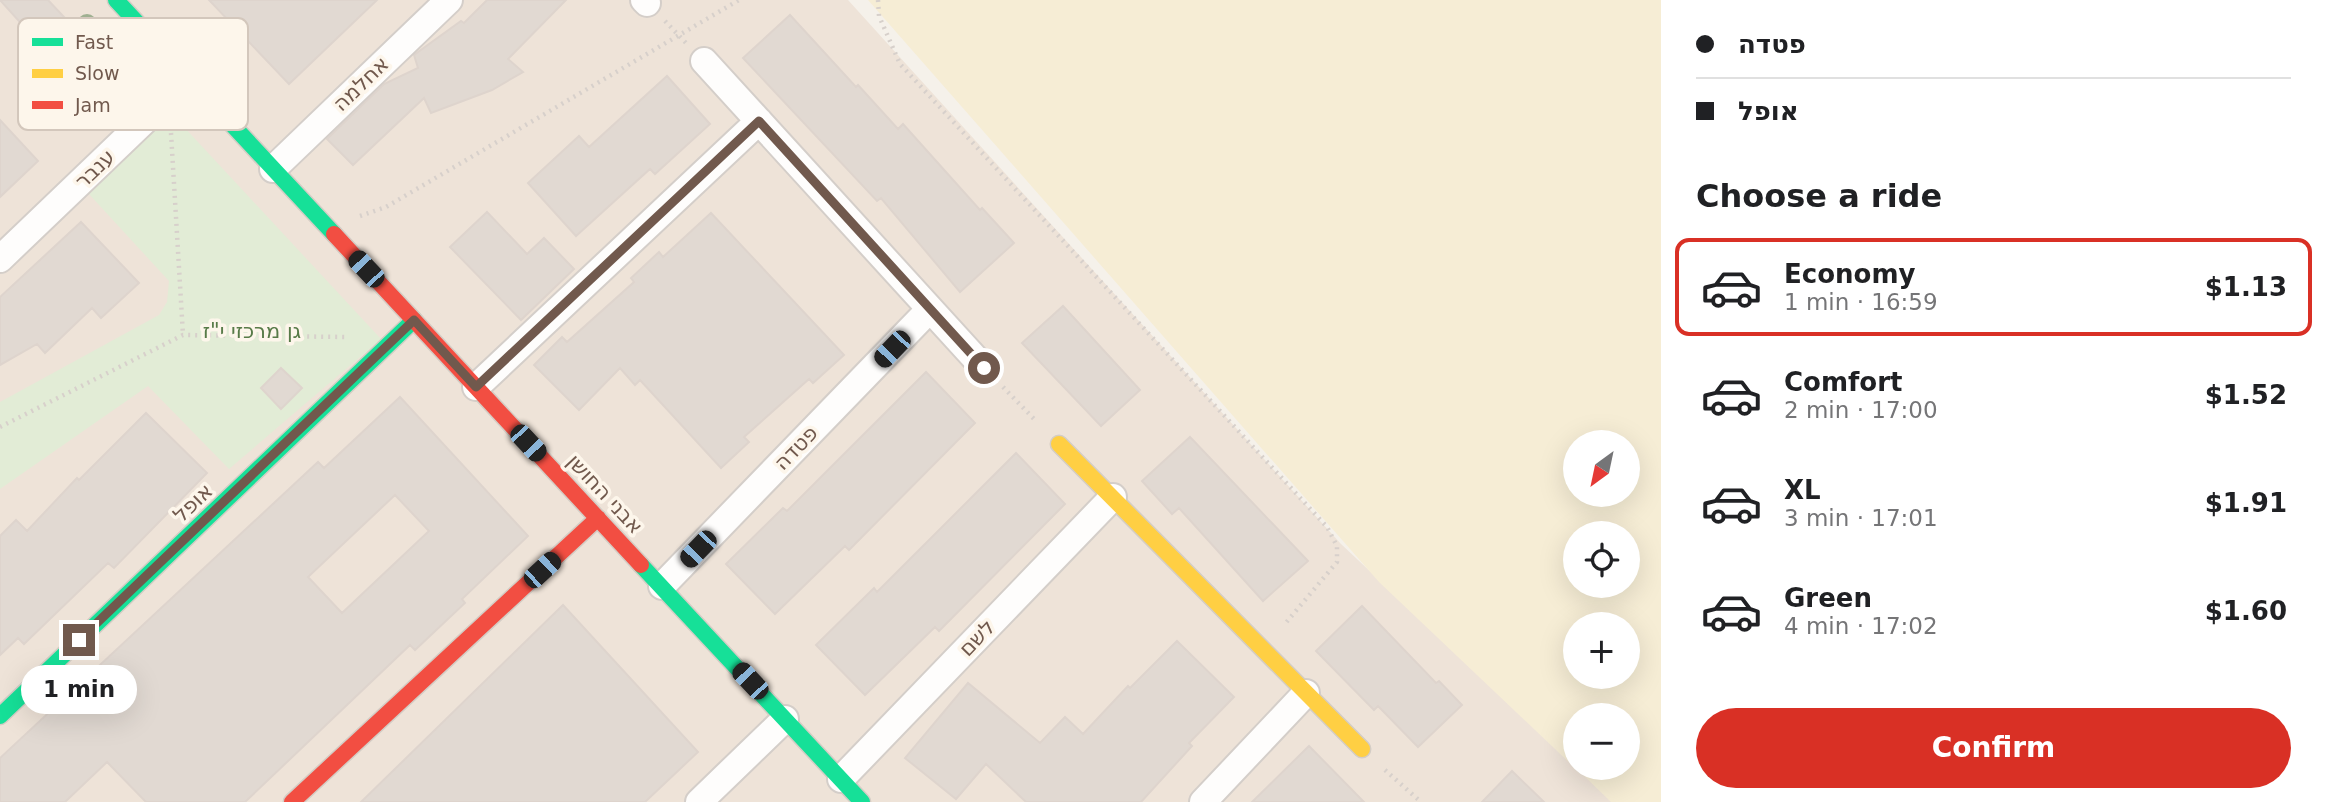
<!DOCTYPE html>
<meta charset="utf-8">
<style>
:root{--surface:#fff;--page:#f6f6f6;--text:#202124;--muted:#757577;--line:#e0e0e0;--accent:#d93025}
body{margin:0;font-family:"DejaVu Sans",Heebo,sans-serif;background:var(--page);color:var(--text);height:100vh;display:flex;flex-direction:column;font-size:26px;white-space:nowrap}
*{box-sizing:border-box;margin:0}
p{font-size:23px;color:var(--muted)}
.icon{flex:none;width:38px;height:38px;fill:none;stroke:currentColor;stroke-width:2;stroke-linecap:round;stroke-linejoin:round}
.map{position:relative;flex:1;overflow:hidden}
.panel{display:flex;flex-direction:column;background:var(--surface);width:665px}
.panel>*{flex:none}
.hud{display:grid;align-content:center;height:154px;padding:0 35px;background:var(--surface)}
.needle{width:46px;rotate:213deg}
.tools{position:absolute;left:1563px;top:430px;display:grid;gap:14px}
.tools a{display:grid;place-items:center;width:77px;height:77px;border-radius:50%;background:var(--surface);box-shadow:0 7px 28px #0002;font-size:35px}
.end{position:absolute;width:32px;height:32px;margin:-16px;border:9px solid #71594d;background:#fff;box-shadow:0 0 0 4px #fff}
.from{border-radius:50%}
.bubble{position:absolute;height:49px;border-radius:24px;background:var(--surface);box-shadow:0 7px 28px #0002;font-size:23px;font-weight:800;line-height:49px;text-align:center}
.car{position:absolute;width:21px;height:42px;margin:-21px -10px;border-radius:9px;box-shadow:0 0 5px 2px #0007;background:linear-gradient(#222 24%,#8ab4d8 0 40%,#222 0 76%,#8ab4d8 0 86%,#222 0)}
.hud b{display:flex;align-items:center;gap:24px;height:66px;font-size:26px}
.hud b+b{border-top:2px solid var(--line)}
.hud i{width:18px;height:18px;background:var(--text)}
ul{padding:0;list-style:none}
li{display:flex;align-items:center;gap:21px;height:98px;margin:0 14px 10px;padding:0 21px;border:4px solid transparent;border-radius:14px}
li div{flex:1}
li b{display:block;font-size:26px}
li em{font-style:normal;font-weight:800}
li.on{border-color:var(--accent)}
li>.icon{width:63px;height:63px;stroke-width:1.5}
h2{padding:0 35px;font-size:32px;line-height:84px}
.primary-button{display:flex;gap:14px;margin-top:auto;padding:14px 35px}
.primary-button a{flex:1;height:80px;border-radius:42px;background:var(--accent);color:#fff;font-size:28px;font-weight:800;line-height:80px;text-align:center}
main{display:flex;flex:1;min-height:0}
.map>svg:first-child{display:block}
.residential{fill:#eee3d8}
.green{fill:#e2ecd6}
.sand{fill:#f6edd5;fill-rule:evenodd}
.building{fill:#e1d9d2;stroke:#ded4cd;stroke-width:2;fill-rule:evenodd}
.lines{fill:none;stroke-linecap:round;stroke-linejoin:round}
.street-casing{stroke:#d4cec9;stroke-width:30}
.fast-casing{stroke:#d4cdc5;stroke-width:19}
.slow-casing{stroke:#d4cdc5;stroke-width:19}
.jam-casing{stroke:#d4cdc5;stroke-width:19}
.path{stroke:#d7d0cb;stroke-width:4.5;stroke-dasharray:2 5;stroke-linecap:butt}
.street{stroke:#fefdfc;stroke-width:26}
.fast{stroke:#16e098;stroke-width:16}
.slow{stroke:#ffcf43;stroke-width:16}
.jam{stroke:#f24e42;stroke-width:16}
.tree{fill:#9fb091}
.route{stroke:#71594d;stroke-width:9}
.labels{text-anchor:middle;stroke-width:7;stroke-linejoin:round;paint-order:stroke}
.street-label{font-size:21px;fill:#71594d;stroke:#fdf6eb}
.park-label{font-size:21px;fill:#587b48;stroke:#fdf6eb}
.key{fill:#fdf6eb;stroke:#d3c7bc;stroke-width:2}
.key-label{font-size:19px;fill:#71594d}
</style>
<main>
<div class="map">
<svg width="1661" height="802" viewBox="0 0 1661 802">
<rect width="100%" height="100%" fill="#f5f1ea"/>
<path class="residential" d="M0 0H848L1341 544 1575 764V768H1580L1616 802H0Z"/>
<path class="green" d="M171 113 381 339 229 469 148 386 0 489V402L159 315 167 302 169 281 88 193Z"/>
<path class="sand" d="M868 0H1661V802H1611L1576 768H1628V716H1575V768L1379 582ZM1575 443H1628V495H1575ZM1575 534H1628V586H1575ZM1575 625H1628V677H1575Z"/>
<path class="building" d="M0 0H48L127 84 99 110Z
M209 0H377L289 84Z
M487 0H566L508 59 523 72 492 90 431 113 424 98 353 165 327 139 384 84 418 68 414 55 461 21 464 23Z
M790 15 856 87 858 85 898 129 903 124 980 210 982 208 1014 243 960 292 881 198 877 201 743 58Z
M667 76 710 124 655 174 650 169 576 236 528 183 579 136 589 147Z
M0 120 38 161 0 197Z
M487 212 527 254 544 238 574 269 521 320 450 247Z
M711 213 844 355 813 383 809 379 744 437 749 442 721 468 640 380 635 385 620 368 579 410 534 365 562 337 567 342 634 282 631 278 659 252 663 257Z
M81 222 139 283 101 318 92 308 45 353 37 344 0 365V297Z
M1063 306 1140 390 1101 426 1022 343Z
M281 368 302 388 281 409 261 388Z
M926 372 975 423 849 550 845 546 775 614 726 564 783 508 787 511Z
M400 397 528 536 462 599 465 603 415 650 410 645 245 802H146L107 762 65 802H0V758L318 462 324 468ZM395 495 429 531 342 613 308 577Z
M146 413 207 473 114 568 108 563 24 644 18 638 0 655V536L16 520 27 531 77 478 79 480Z
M1190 437 1308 561 1263 601 1179 508 1172 514 1142 481Z
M1016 453 1065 504 939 631 935 627 865 695 816 645 874 588 877 592Z
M563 605 698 752 645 802H361Z
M1362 606 1436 683 1439 681 1462 705 1418 747 1378 706 1374 710 1316 651Z
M1177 641 1234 697 1189 743 1192 746 1141 802H1026L986 764 956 799 905 758 968 683 1040 743 1065 717 1083 734 1128 686 1130 688Z
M1309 746 1364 802H1252Z
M1512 771 1544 802H1482Z"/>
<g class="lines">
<g class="street-casing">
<path id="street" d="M644 0 647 3
M704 61 984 368
M273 169 449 0
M0 259 189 78
M476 387 759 121
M662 586 930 309
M841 779 1113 497
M699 802 785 719
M1203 802 1306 693"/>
</g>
<g class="fast-casing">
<path id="fast" d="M116 0 334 234
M641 565 862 802
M0 716 414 320"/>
</g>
<g class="slow-casing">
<path id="slow" d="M1059 444 1362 749"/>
</g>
<g class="jam-casing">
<path id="jam" d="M334 234 641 565
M292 802 598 518"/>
</g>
<path class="path" d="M878 0 879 16 900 64 1327 527 1337 546V562L1284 625
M665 21 686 43
M171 133 183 335
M360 216 386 207 739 0
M1003 387 1036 421
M0 427 183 335 346 337
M1385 770 1421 802"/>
<use href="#street" class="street"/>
<use href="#fast" class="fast"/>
<use href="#slow" class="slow"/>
<use href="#jam" class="jam"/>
</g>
<circle class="tree" cx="87" cy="24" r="10"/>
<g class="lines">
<path class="route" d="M79 640 414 320 476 387 759 121 984 368"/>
</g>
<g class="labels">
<g class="street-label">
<text transform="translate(361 84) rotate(-44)" y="7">אחלמה</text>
<text transform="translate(95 169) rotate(-44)" y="7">ענבר</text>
<text transform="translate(796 448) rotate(-46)" y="7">פטדה</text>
<text transform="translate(605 494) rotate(47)" y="7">אבני החושן</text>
<text transform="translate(193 503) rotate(-44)" y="7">אופל</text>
<text transform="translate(977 638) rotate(-46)" y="7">לשם</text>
</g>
<g class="park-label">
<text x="252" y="338">גן מרכזי י"ז</text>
</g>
</g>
<rect x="18" y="18" width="230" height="112" rx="10" class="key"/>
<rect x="32" y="38" width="31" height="8" fill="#16e098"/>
<rect x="32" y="69" width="31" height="9" fill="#ffcf43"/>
<rect x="32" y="101" width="31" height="8" fill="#f24e42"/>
<g class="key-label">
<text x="75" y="49">Fast</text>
<text x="75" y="80">Slow</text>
<text x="75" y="112">Jam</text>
</g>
</svg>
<div class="tools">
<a><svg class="needle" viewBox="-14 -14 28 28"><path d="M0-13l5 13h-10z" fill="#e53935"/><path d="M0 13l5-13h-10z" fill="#757577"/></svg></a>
<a><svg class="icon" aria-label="locate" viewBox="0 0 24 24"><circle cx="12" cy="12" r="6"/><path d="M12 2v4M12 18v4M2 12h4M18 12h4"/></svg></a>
<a>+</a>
<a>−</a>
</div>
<i class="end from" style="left:984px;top:368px"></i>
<i class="end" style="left:79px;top:640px"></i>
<div class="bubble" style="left:21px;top:665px;width:116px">1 min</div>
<i class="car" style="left:366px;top:269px;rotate:317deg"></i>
<i class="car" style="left:892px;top:349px;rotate:224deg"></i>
<i class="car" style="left:528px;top:443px;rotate:137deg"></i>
<i class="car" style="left:698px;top:549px;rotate:224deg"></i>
<i class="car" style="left:542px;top:570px;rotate:47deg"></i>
<i class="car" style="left:750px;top:681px;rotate:317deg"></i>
</div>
<section class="panel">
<div class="hud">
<b><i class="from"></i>פטדה</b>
<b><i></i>אופל</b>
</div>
<h2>Choose a ride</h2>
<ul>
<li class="on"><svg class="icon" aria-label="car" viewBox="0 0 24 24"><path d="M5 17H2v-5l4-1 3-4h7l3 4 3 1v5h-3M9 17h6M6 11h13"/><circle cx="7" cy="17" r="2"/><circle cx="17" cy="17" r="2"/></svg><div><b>Economy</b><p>1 min · 16:59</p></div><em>$1.13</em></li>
<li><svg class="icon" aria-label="car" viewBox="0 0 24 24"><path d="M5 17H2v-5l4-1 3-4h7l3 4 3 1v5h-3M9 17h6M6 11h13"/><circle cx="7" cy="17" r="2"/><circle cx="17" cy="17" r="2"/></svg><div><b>Comfort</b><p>2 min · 17:00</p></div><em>$1.52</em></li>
<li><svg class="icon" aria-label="car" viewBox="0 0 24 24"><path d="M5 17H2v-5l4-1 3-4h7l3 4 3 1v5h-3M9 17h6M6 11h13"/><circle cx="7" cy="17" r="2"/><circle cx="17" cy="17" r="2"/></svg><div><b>XL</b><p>3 min · 17:01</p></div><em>$1.91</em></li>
<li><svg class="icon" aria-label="car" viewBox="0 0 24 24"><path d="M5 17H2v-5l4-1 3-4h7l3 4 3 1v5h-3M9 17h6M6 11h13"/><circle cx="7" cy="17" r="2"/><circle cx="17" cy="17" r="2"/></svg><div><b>Green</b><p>4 min · 17:02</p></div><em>$1.60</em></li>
</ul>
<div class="primary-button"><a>Confirm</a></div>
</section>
</main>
